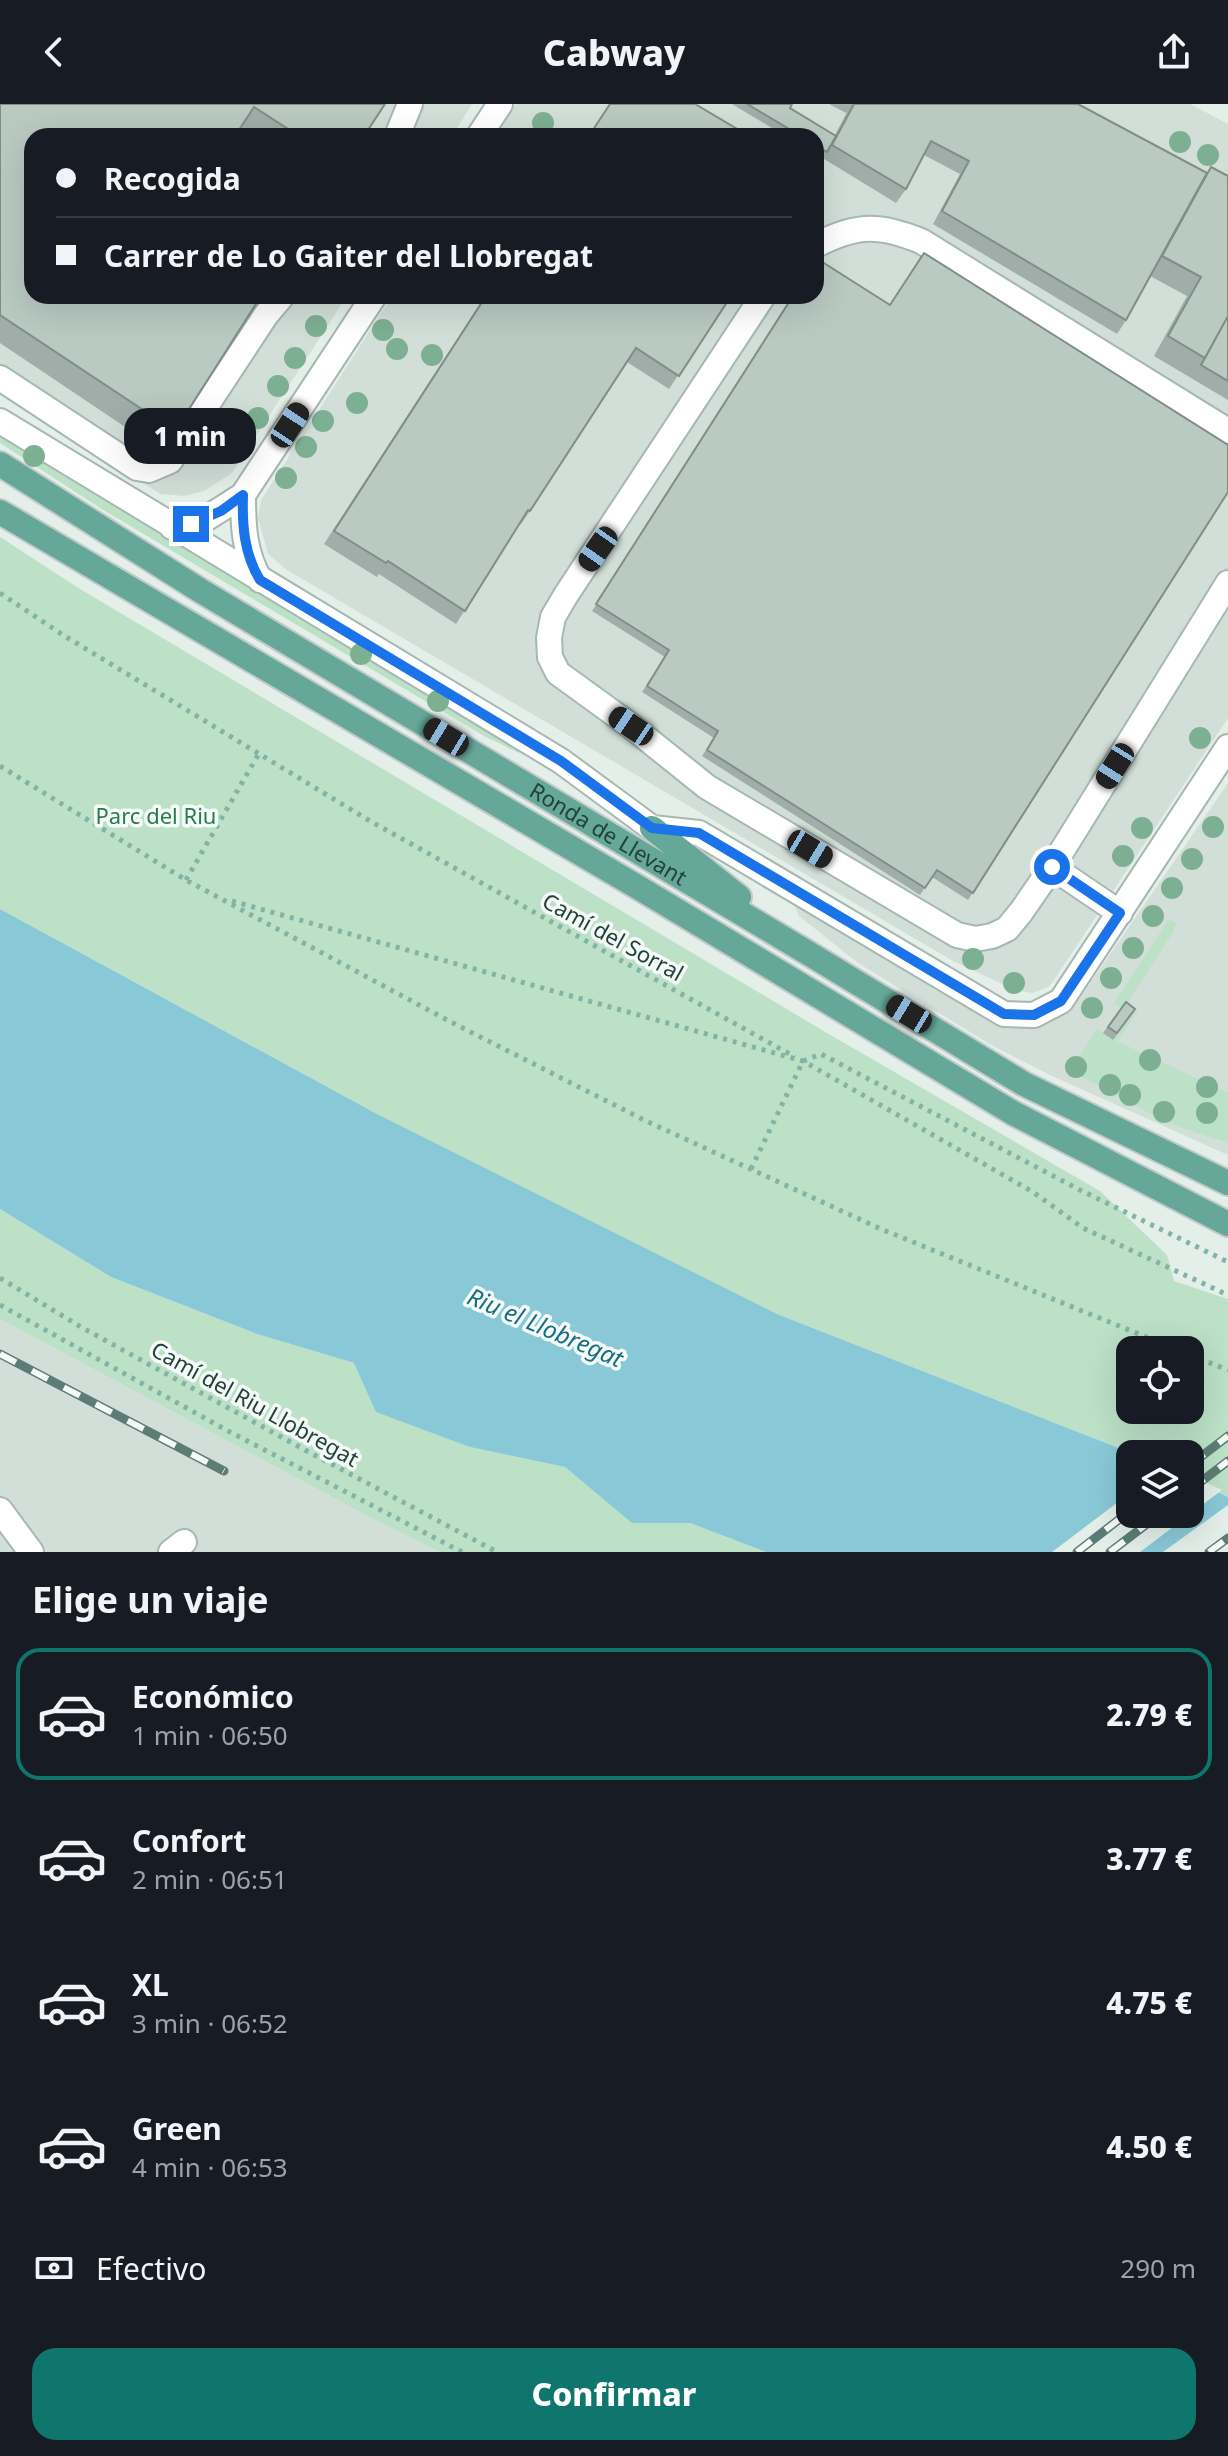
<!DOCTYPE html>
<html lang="es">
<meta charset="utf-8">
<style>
:root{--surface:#171b24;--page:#20242c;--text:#f1f3f6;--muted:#9ea1a6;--line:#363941;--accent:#0f766e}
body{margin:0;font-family:"Noto Sans",sans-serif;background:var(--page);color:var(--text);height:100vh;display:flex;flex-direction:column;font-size:30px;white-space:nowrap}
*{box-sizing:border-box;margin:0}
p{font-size:26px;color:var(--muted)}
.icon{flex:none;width:44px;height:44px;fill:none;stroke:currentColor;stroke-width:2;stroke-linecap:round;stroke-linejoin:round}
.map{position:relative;height:1448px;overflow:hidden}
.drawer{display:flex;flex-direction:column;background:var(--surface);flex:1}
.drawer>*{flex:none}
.hud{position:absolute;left:24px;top:24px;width:800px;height:176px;border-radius:24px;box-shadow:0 8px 32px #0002;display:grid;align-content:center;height:176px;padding:0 32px;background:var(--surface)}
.controls{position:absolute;left:1116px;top:1232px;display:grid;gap:16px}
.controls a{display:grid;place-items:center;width:88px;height:88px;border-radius:16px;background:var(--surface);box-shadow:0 8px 32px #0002;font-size:40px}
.end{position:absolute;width:36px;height:36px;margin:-18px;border:10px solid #1a73e8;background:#fff;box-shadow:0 0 0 4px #fff}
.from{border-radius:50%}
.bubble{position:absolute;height:56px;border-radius:24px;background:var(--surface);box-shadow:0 8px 32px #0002;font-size:26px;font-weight:800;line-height:56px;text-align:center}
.car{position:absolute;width:24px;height:48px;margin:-24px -12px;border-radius:10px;box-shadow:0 0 6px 2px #0007;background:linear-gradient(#222 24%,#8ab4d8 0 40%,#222 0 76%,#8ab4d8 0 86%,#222 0)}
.hud b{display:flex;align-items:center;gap:28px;height:76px;font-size:30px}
.hud b+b{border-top:2px solid var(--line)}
.hud i{width:20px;height:20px;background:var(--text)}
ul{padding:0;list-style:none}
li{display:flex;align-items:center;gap:24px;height:132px;margin:0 16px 12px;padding:0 16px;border:4px solid transparent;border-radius:24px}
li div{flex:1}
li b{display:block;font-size:30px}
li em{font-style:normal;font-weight:800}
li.on{border-color:var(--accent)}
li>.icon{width:72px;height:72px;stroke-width:1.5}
h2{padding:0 32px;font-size:36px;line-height:96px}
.pay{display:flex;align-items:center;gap:20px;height:88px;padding:0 32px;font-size:30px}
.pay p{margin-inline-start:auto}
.action{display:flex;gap:16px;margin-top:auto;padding:16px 32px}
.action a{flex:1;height:92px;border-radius:24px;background:var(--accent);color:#fff;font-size:32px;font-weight:800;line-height:92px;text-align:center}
header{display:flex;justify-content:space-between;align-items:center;height:104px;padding:0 32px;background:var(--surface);font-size:36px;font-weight:800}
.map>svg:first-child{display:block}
.built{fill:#d2dfd9}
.green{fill:#bce1c7;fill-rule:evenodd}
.water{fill:#89c9d7}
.pier{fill:#e4efea}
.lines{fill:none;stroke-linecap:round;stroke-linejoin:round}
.minor-casing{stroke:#a6b8b2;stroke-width:28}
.major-casing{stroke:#c1cac8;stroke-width:28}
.path{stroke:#82b4a6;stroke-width:5;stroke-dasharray:4 6;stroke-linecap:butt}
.minor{stroke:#fff;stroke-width:24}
.major{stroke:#65a798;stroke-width:24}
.rail-casing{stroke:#5c7d75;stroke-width:9}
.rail{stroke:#f5faf8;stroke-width:6;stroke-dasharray:18;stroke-linecap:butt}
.tree{fill:#7db093}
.wall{fill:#9faea8}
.building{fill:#b9cac3;stroke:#828d88;stroke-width:2}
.route{stroke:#1a73e8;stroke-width:10}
.labels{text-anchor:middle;stroke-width:7;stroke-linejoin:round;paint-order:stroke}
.park-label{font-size:22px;fill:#287c4b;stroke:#f5faf8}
.street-label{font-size:22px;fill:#22423a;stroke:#f5faf8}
.water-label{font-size:24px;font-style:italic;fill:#166e83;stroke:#f5faf8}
</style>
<header><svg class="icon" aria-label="back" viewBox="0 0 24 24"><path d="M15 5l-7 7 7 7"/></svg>Cabway<svg class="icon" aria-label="share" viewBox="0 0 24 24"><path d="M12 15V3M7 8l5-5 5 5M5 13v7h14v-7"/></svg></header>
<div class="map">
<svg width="1228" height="1448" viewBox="0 0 1228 1448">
<rect width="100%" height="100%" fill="#e4efea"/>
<path class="built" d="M0 0H472L452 32H32V192H347L232 369 204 387 184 392 160 390 0 283Z
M516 0H1190L1228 20V614L1050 882 1033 889 1015 886 953 857 287 466 268 450 258 414 261 396 392 192H816V32H496Z
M1228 679V1051L1052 972 991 941 858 859 799 812 793 798 1035 922 1071 907Z
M0 1215 373 1415 440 1448H0Z"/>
<path class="green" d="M0 324 526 640 519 649 484 632 100 404 0 339Z
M0 433 80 485 827 929 1100 1087 1167 1151 1174 1177 1228 1195V1393L1190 1375V1350H1134L777 1210 377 1010 0 805ZM1130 1246H1190V1306H1130Z
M1169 815 1176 819 1174 827 1127 899 1138 907 1117 937 1228 989V1038C1173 1026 1120 993 1070 967L1097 925 1113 936 1130 911 1114 899Z
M0 1105 111 1173 257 1230 354 1259 470 1343 565 1363 633 1419H690L766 1448H440L373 1415 0 1215Z"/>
<path class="water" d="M0 805 377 1010 777 1210 1134 1350H1130V1410H1190V1375L1228 1393V1448H766L690 1419H632L565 1363 470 1343 376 1308 354 1259 257 1230 111 1173 0 1105Z"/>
<path class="pier" d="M1190 1371 1222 1386 1140 1448H1052L1130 1389V1410H1190Z
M1228 1401V1448H1163Z"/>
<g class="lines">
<g class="minor-casing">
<path id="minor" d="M397 32 410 0
M479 32 500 0
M816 141C857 120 879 120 921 137L1228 327
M763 192 566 491 553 513 549 534 550 553 558 569 631 622 707 683 957 831 975 835 992 832 1007 825 1021 808 1052 763 1228 479
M0 274 137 364 149 366 170 357 266 211 282 192
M0 317 561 657 652 724 699 729 1004 910 1034 911 1061 897 1228 643
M243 391C243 421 244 449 260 476
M172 423 207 414 243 391 374 192
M1052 763 1120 809
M0 1406 31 1448
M171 1448 184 1438"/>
</g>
<g class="major-casing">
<g id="major">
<path id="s1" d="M0 360 201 487 813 852 1024 980 1228 1079"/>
<path d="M0 408 641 785 1013 1009 1228 1120"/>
<path d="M652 724 739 793"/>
</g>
</g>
<path class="path" d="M0 489 63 531 370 717 795 953
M0 662 186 776 449 917 646 1017 881 1125 1178 1246
M186 776 258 651
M232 797 803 957 1033 1088 1083 1124 1228 1191
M803 957 821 950 1080 1086 1228 1158
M751 1065 803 957
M0 1174 81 1223 305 1346 497 1448
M0 1201 230 1328 462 1448
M1190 1251 1228 1266"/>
<use href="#minor" class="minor"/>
<use href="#major" class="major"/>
<g class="rail-casing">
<path id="rail" d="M0 1250 224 1367
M1190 1361 1228 1332
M1190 1386 1228 1357
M1077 1448 1130 1407
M1110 1448 1160 1410
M1209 1448 1228 1434"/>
</g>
<use href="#rail" class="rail"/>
</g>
<g class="tree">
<circle cx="543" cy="19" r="11"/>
<circle cx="1180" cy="38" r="11"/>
<circle cx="1208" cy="51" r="11"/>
<circle cx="316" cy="222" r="11"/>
<circle cx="383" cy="226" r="11"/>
<circle cx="397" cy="245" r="11"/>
<circle cx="432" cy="251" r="11"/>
<circle cx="295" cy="254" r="11"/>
<circle cx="278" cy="282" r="11"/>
<circle cx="357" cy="299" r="11"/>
<circle cx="258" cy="314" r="11"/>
<circle cx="323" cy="317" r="11"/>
<circle cx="306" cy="343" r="11"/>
<circle cx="34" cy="352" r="11"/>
<circle cx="286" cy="374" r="11"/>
<circle cx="361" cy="550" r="11"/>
<circle cx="438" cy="597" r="11"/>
<circle cx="1200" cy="634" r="11"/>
<circle cx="1213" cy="723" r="11"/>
<circle cx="1142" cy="724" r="11"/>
<circle cx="1123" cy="752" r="11"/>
<circle cx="1192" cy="755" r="11"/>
<circle cx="1172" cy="784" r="11"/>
<circle cx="1153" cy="812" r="11"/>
<circle cx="1133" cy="844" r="11"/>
<circle cx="973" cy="855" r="11"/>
<circle cx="1111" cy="874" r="11"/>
<circle cx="1014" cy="879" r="11"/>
<circle cx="1092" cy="904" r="11"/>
<circle cx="1150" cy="956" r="11"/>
<circle cx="1076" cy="963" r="11"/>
<circle cx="1110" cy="981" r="11"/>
<circle cx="1207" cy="983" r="11"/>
<circle cx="1130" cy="991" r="11"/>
<circle cx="1164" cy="1008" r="11"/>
<circle cx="1207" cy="1009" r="11"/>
</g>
<path class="wall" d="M0 0H385L364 32H255L241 23 32 32 175 327 161 347 0 239Z
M732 0H792L790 4 835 31 847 8 846 9 829 0H1078L1207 69 1211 63 1228 72V296L1154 252 1187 192 1150 172 1126 216 1117 230 933 120 960 70 924 51 906 85 896 99 816 50V32H785Z
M485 192H731L669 285 627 258 530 407 521 420 520 419 456 520 379 470 377 473 324 440Z
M792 192 890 201 1228 388 968 796 932 773 920 791 702 652 714 634 642 588 665 553 592 507Z
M1126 898 1135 905 1113 936 1103 929Z"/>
<path class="building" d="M0 0H385L364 32H299L254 3 235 32H32V192H261L175 327 0 211Z
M610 0H695L749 32H589Z
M747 0H792L790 4 836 32 827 48 816 41V32H801Z
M854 0H1078L1207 69 1126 216 942 107 969 57 931 37 906 85 832 41Z
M1211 63 1228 72V212L1205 254 1168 232 1201 173 1162 152Z
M924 149 1228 341V388L973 789 937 766 925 784 707 646 718 627 647 582 669 546 596 500 793 192H816V154L890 201Z
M486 192H731L679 272 636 244 530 407 528 406 465 507 388 457 386 459 334 427Z
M1228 212V277L1201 261Z
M1126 898 1135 905 1117 929 1108 923Z"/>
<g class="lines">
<path class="route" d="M191 420 221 407 243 391C242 421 244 450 260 476L561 657 652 724 699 729 1004 910 1034 911 1061 897 1120 809 1052 763"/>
</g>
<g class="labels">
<g class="park-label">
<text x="156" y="720">Parc del Riu</text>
</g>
<g class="street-label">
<text dy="8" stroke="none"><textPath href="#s1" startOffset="712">Ronda de Llevant</textPath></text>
<text transform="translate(613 833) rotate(29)" y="8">Camí del Sorral</text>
<text transform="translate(255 1300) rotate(29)" y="8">Camí del Riu Llobregat</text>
</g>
<g class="water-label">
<text transform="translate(545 1224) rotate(23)" y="8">Riu el Llobregat</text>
</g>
</g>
</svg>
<div class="controls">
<a><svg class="icon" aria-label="locate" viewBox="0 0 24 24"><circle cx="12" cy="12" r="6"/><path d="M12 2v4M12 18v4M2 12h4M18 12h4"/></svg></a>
<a><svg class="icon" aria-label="layers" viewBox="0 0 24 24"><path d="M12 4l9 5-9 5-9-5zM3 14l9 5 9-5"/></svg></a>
</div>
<i class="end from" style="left:1052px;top:763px"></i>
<i class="end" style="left:191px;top:420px"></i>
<div class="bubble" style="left:124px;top:304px;width:132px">1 min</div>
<i class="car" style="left:290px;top:321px;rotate:33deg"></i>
<i class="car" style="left:598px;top:445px;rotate:215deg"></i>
<i class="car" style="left:631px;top:622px;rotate:304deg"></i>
<i class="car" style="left:446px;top:633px;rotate:301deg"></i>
<i class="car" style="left:1115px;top:662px;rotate:212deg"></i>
<i class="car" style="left:810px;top:745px;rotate:121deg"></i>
<i class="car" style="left:909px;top:910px;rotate:301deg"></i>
<div class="hud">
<b><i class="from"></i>Recogida</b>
<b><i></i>Carrer de Lo Gaiter del Llobregat</b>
</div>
</div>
<section class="drawer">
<h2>Elige un viaje</h2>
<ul>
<li class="on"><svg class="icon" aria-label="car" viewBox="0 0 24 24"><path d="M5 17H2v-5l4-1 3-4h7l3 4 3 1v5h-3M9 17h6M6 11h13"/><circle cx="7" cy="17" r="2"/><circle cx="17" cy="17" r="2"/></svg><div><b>Económico</b><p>1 min · 06:50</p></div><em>2.79 €</em></li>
<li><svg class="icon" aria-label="car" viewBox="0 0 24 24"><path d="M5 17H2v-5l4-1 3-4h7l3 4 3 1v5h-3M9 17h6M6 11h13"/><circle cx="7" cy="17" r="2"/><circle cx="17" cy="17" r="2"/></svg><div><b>Confort</b><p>2 min · 06:51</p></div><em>3.77 €</em></li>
<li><svg class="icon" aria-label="car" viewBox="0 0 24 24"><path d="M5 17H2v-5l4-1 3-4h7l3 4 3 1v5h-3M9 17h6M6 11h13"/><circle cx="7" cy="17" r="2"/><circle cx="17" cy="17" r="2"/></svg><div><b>XL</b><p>3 min · 06:52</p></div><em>4.75 €</em></li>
<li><svg class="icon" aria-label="car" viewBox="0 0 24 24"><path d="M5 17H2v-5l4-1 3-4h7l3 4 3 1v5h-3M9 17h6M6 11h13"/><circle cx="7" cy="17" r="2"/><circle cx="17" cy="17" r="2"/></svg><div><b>Green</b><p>4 min · 06:53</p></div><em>4.50 €</em></li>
</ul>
<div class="pay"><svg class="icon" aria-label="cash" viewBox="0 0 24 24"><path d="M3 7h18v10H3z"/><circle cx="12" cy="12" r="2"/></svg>Efectivo<p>290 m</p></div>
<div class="action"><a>Confirmar</a></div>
</section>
